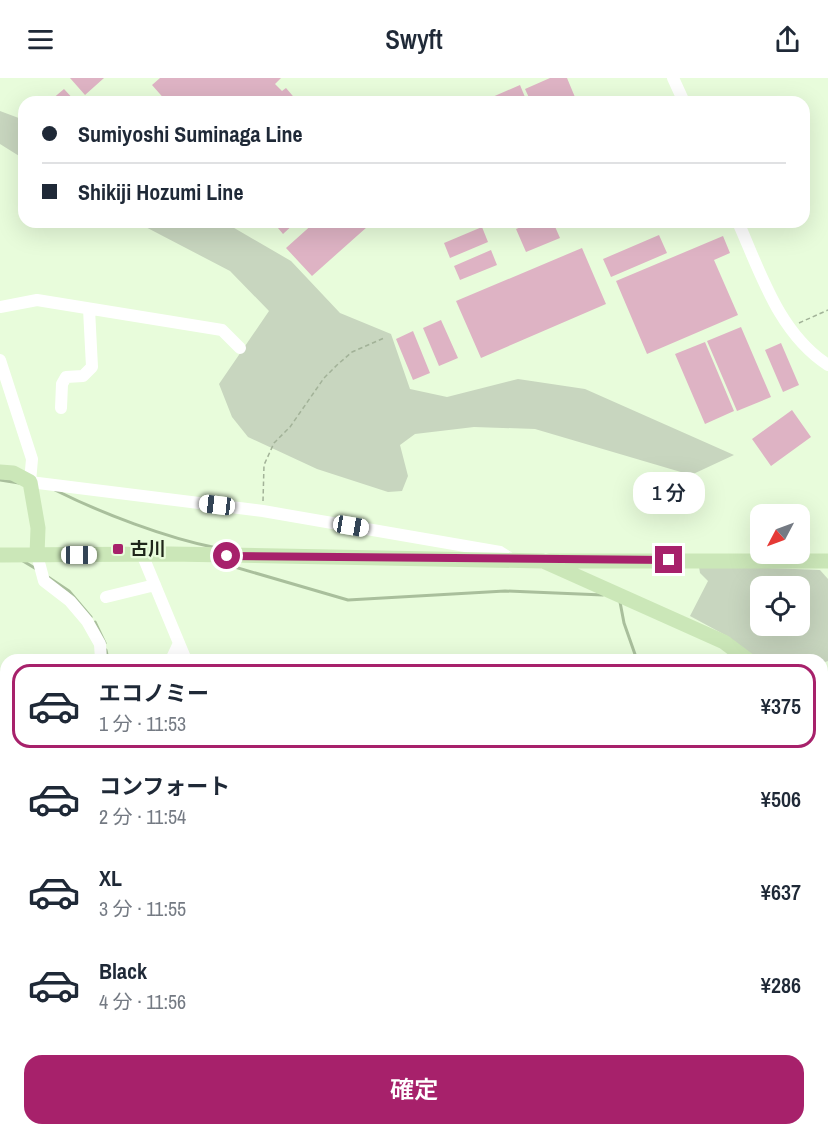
<!DOCTYPE html>
<html lang="ja">
<meta charset="utf-8">
<style>
:root{--surface:#fff;--page:#f2f2f3;--text:#1f2937;--muted:#747a83;--line:#e0e1e3;--accent:#a7216b}
body{margin:0;font-family:"Archivo Narrow","Noto Sans JP",sans-serif;background:var(--page);color:var(--text);height:100vh;display:flex;flex-direction:column;font-size:22px;white-space:nowrap}
*{box-sizing:border-box;margin:0}
p{font-size:20px;color:var(--muted)}
.icon{flex:none;width:33px;height:33px;fill:none;stroke:currentColor;stroke-width:2;stroke-linecap:round;stroke-linejoin:round}
.map{position:relative;flex:1;overflow:hidden}
.drawer{position:absolute;left:0px;top:576px;width:828px;height:482px;display:flex;flex-direction:column;background:var(--surface);border-radius:18px 18px 0 0;box-shadow:0 6px 24px #0002}
.drawer>*{flex:none}
.top-card{position:absolute;left:18px;top:18px;width:792px;height:132px;border-radius:18px;box-shadow:0 6px 24px #0002;display:grid;align-content:center;height:132px;padding:0 24px;background:var(--surface)}
.needle{width:39px;rotate:229deg}
.controls{position:absolute;left:750px;top:426px;display:grid;gap:12px}
.controls a{display:grid;place-items:center;width:60px;height:60px;border-radius:12px;background:var(--surface);box-shadow:0 6px 24px #0002;font-size:30px}
.end{position:absolute;width:27px;height:27px;margin:-14px;border:8px solid #a7216b;background:#fff;box-shadow:0 0 0 3px #fff}
.from{border-radius:50%}
.bubble{position:absolute;height:42px;border-radius:18px;background:var(--surface);box-shadow:0 6px 24px #0002;font-size:20px;font-weight:600;line-height:42px;text-align:center}
.car{position:absolute;width:18px;height:36px;margin:-18px -9px;border-radius:8px;box-shadow:0 0 4px 2px #0007;background:linear-gradient(#fff 24%,#345 0 40%,#fff 0 76%,#345 0 86%,#fff 0)}
.top-card b{display:flex;align-items:center;gap:21px;height:57px;font-size:22px}
.top-card b+b{border-top:2px solid var(--line)}
.top-card i{width:15px;height:15px;background:var(--text)}
ul{padding:10px 0 0;list-style:none}
li{display:flex;align-items:center;gap:18px;height:84px;margin:0 12px 9px;padding:0 12px;border:3px solid transparent;border-radius:18px}
li div{flex:1}
li b{display:block;font-size:22px}
li em{font-style:normal;font-weight:600}
li.current{border-color:var(--accent)}
li>.icon{width:54px;height:54px;stroke-width:1.5}
.cta{display:flex;gap:12px;margin-top:auto;padding:12px 24px}
.cta a{flex:1;height:69px;border-radius:18px;background:var(--accent);color:#fff;font-size:24px;font-weight:600;line-height:69px;text-align:center}
header{display:flex;justify-content:space-between;align-items:center;height:78px;padding:0 24px;background:var(--surface);font-size:27px;font-weight:600}
.map>svg:first-child{display:block}
.green{fill:#c8d6bf;fill-rule:evenodd}
.lines{fill:none;stroke-linecap:round;stroke-linejoin:round}
.stream{stroke:#a9bf9c;stroke-width:3}
.building{fill:#deb3c4}
.path{stroke:#a2b298;stroke-width:1.5;stroke-dasharray:4.5 3;stroke-linecap:butt}
.minor{stroke:#fff;stroke-width:12}
.major{stroke:#cbe7b8;stroke-width:15}
.route{stroke:#a7216b;stroke-width:8}
.poi-dot{fill:#a7216b;stroke:#e8fcdb;stroke-width:2}
.labels{text-anchor:middle;stroke-width:4.5;stroke-linejoin:round;paint-order:stroke}
.poi-label{font-size:18px;font-weight:bold;fill:#1f261a;stroke:#e8fcdb;text-anchor:start}
</style>
<header><svg class="icon" aria-label="menu" viewBox="0 0 24 24"><path d="M4 6h16M4 12h16M4 18h16"/></svg>Swyft<svg class="icon" aria-label="share" viewBox="0 0 24 24"><path d="M12 15V3M7 8l5-5 5 5M5 13v7h14v-7"/></svg></header>
<div class="map">
<svg width="828" height="1057" viewBox="0 0 828 1057">
<rect width="100%" height="100%" fill="#e8fcdb"/>
<path class="green" d="M0 33 24 42V81L0 66Z
M136 144H224L291 183 340 235 391 256 410 311 447 319 518 301 585 311 734 377 691 397 535 351 474 349 415 356 400 367 408 398 402 413 388 414 317 391 248 359 232 339 219 306 269 233 230 193Z
M712 488 820 492 828 501V583L822 585V582H755L727 558 690 538 708 503 700 495 699 489ZM760 508H800V548H760Z
M352 1052H434L429 1057H356Z"/>
<g class="lines">
<path class="stream" d="M0 402 19 405
M55 412C101 435 166 460 217 470
M23 483 38 492
M221 485 348 522 505 513 603 517
M48 499 69 513 91 539
M620 524 624 545 637 582
M95 544 105 565
M106 572 108 582
M569 1057 571 1052"/>
</g>
<path class="building" d="M70 0H104L85 17Z
M160 0H281L275 6 282 13 286 10 298 24H167L152 7Z
M550 0H567L577 24H531L525 11Z
M520 7 527 24H481Z
M64 11 76 24H53L51 22Z
M273 144H296L283 156Z
M315 144H363L367 149 312 198 286 170Z
M534 144H553L560 160 526 174 516 151Z
M482 149 488 164 450 180 444 165Z
M659 157 667 175 611 199 603 181Z
M723 158 730 175 714 182 738 237 647 276 616 203Z
M582 170 606 226 481 280 456 223Z
M491 172 497 187 460 202 454 188Z
M441 242 458 280 439 288 423 250Z
M741 249 771 319 737 333 707 263Z
M413 253 430 295 413 302 396 261Z
M705 264 734 333 705 346 675 276Z
M781 265 799 307 783 314 765 272Z
M792 332 811 359 771 388 752 361Z"/>
<g class="lines">
<path class="path" d="M799 245 828 232
M263 423 264 387 274 365 290 349 324 300 337 287 352 274 384 260"/>
<path class="minor" d="M673 0 684 24
M738 144C761 196 779 255 828 287
M0 229 37 222 222 252 240 270
M0 282 32 381 30 404 263 433 500 474 511 481
M61 330 62 306 66 299 83 298 92 289 89 231
M142 476 186 582
M37 477 44 503 70 523 87 543 100 566 101 582
M106 519 155 507
M171 582 179 565
M822 744 828 740
M822 826 828 830
M0 858 6 860
M0 1009 6 1036
M10 1052 11 1057
M183 1052 184 1057
M715 1052 719 1057
M576 1057 578 1052"/>
<path class="major" d="M0 394 13 395 30 404 38 450 37 477
M0 477 170 476 543 483 724 564 748 582
M549 483H828
M822 644 828 649"/>
</g>
<g class="lines">
<path class="route" d="M227 478 669 482"/>
</g>
<rect class="poi-dot" x="112" y="465" width="12" height="12" rx="3"/>
<g class="labels">
<g class="poi-label">
<text x="130" y="477">古川</text>
</g>
</g>
</svg>
<div class="controls">
<a><svg class="needle" viewBox="-14 -14 28 28"><path d="M0-13l5 13h-10z" fill="#e53935"/><path d="M0 13l5-13h-10z" fill="#747a83"/></svg></a>
<a><svg class="icon" aria-label="locate" viewBox="0 0 24 24"><circle cx="12" cy="12" r="6"/><path d="M12 2v4M12 18v4M2 12h4M18 12h4"/></svg></a>
</div>
<i class="end from" style="left:227px;top:478px"></i>
<i class="end" style="left:669px;top:482px"></i>
<div class="bubble" style="left:633px;top:394px;width:72px">1 分</div>
<i class="car" style="left:217px;top:427px;rotate:277deg"></i>
<i class="car" style="left:351px;top:448px;rotate:100deg"></i>
<i class="car" style="left:79px;top:477px;rotate:90deg"></i>
<div class="top-card">
<b><i class="from"></i>Sumiyoshi Suminaga Line</b>
<b><i></i>Shikiji Hozumi Line</b>
</div>
<section class="drawer">
<ul>
<li class="current"><svg class="icon" aria-label="car" viewBox="0 0 24 24"><path d="M5 17H2v-5l4-1 3-4h7l3 4 3 1v5h-3M9 17h6M6 11h13"/><circle cx="7" cy="17" r="2"/><circle cx="17" cy="17" r="2"/></svg><div><b>エコノミー</b><p>1 分 · 11:53</p></div><em>¥375</em></li>
<li><svg class="icon" aria-label="car" viewBox="0 0 24 24"><path d="M5 17H2v-5l4-1 3-4h7l3 4 3 1v5h-3M9 17h6M6 11h13"/><circle cx="7" cy="17" r="2"/><circle cx="17" cy="17" r="2"/></svg><div><b>コンフォート</b><p>2 分 · 11:54</p></div><em>¥506</em></li>
<li><svg class="icon" aria-label="car" viewBox="0 0 24 24"><path d="M5 17H2v-5l4-1 3-4h7l3 4 3 1v5h-3M9 17h6M6 11h13"/><circle cx="7" cy="17" r="2"/><circle cx="17" cy="17" r="2"/></svg><div><b>XL</b><p>3 分 · 11:55</p></div><em>¥637</em></li>
<li><svg class="icon" aria-label="car" viewBox="0 0 24 24"><path d="M5 17H2v-5l4-1 3-4h7l3 4 3 1v5h-3M9 17h6M6 11h13"/><circle cx="7" cy="17" r="2"/><circle cx="17" cy="17" r="2"/></svg><div><b>Black</b><p>4 分 · 11:56</p></div><em>¥286</em></li>
</ul>
<div class="cta"><a>確定</a></div>
</section>
</div>
